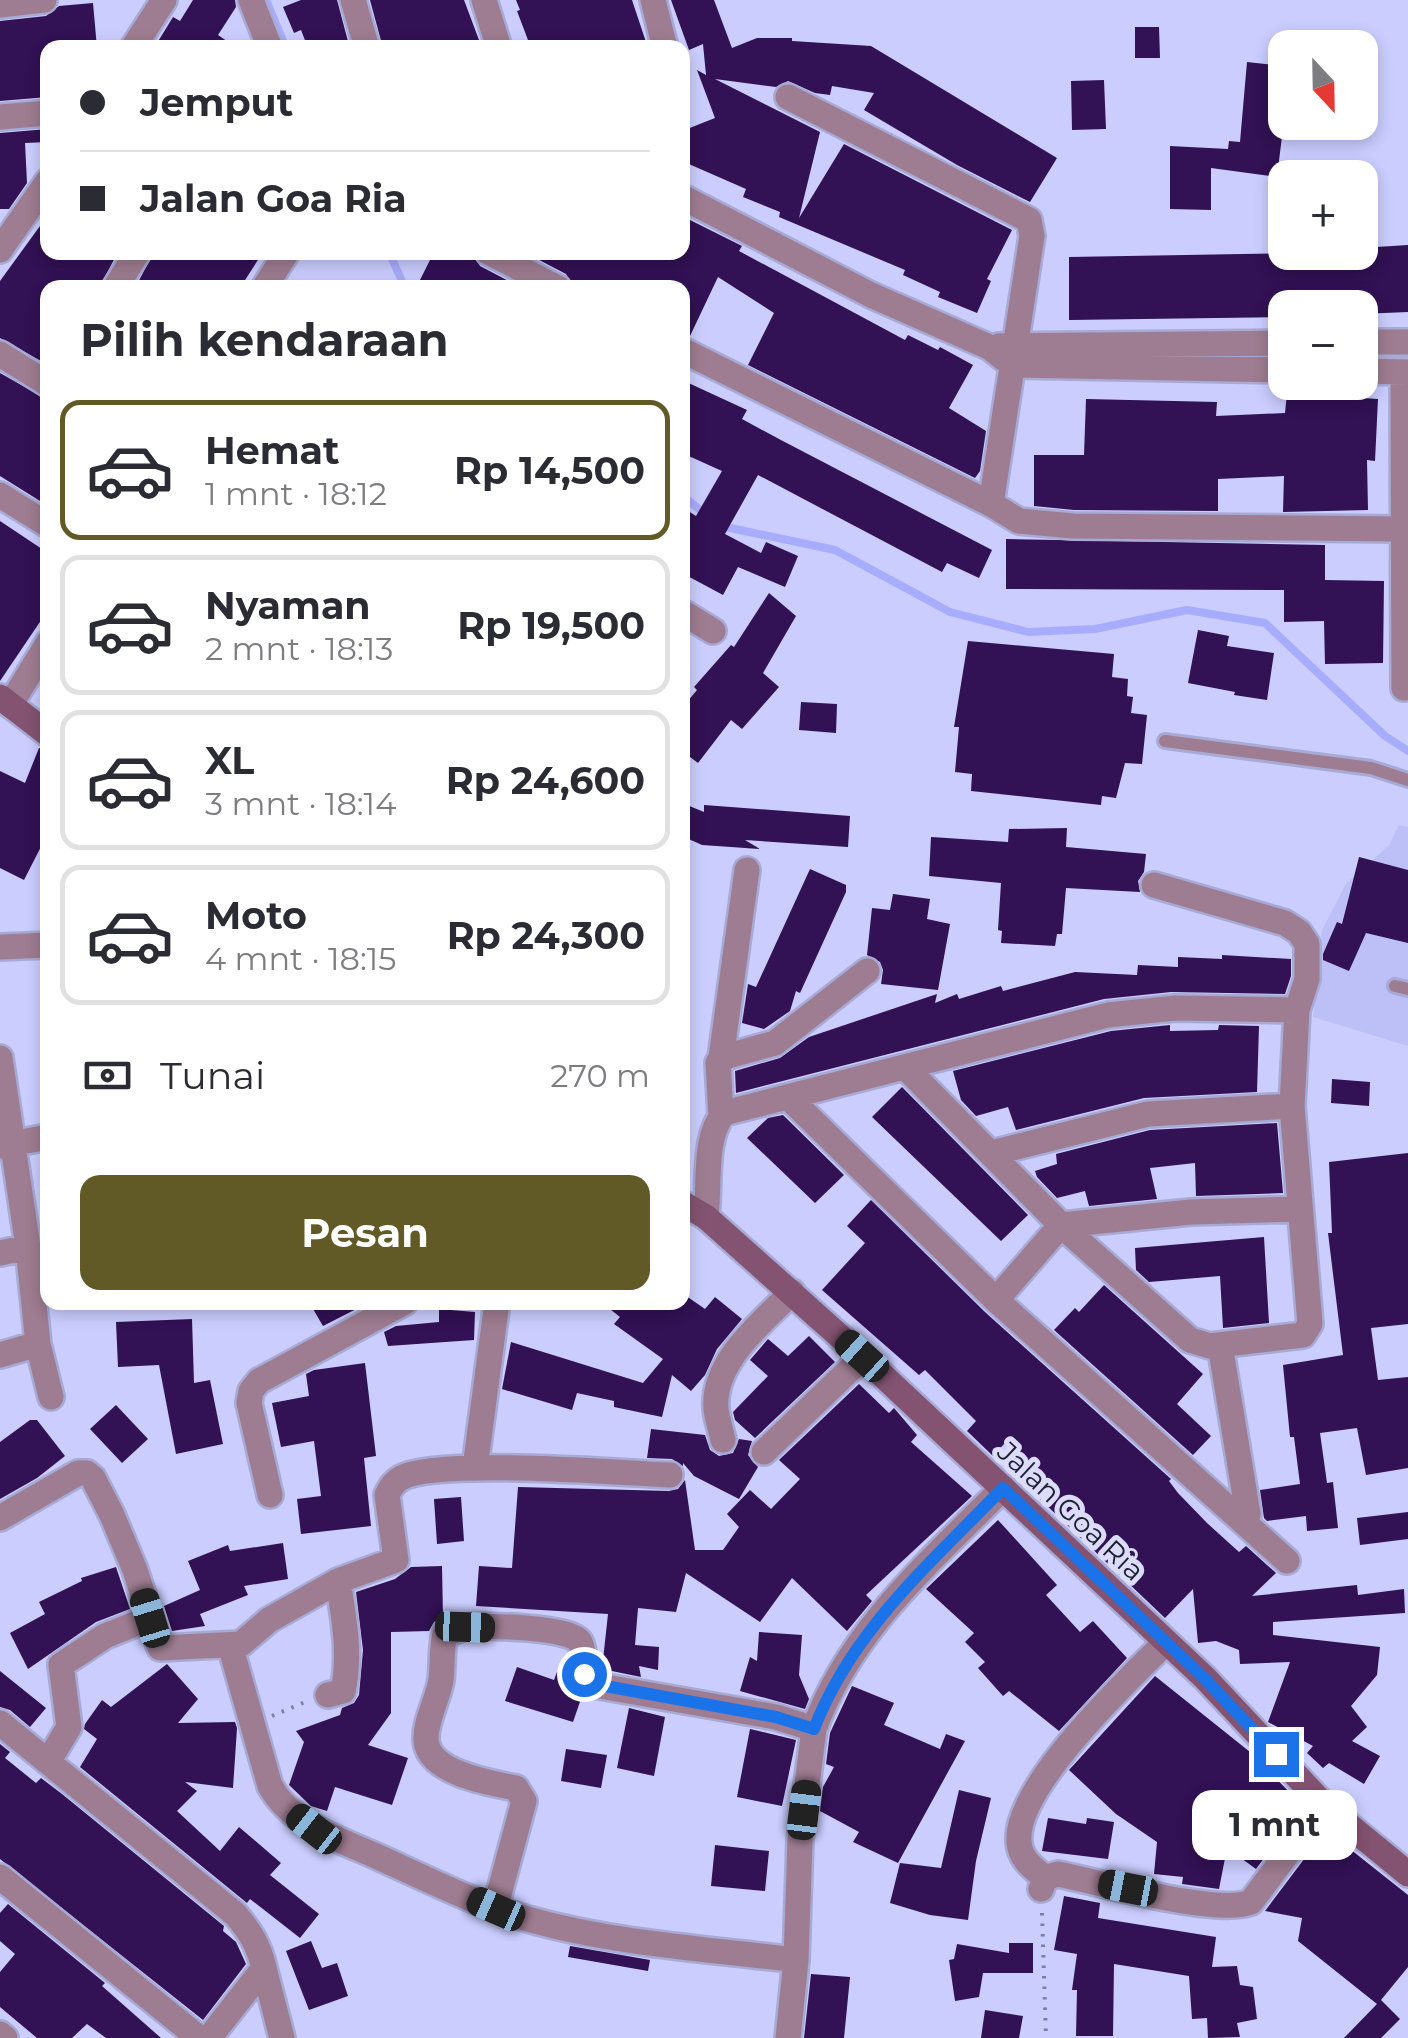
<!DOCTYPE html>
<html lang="id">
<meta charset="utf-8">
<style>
:root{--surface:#fff;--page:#f7f7f7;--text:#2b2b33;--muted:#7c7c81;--line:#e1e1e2;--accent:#615a27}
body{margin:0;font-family:Montserrat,sans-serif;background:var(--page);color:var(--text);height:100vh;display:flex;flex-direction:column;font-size:38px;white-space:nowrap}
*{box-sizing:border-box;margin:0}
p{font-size:32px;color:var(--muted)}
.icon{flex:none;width:55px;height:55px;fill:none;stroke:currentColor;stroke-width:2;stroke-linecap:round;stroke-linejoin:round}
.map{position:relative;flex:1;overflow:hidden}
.sheet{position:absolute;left:40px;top:280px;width:650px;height:1030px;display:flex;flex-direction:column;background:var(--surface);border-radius:20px;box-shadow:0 5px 15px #0003}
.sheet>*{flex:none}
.hud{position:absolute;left:40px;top:40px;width:650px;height:220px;border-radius:20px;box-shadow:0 5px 15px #0003;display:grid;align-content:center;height:220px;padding:0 40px;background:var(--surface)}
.needle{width:65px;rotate:158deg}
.controls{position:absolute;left:1268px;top:30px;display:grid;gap:20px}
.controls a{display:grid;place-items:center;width:110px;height:110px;border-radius:20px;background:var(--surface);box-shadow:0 5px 15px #0003;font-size:50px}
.end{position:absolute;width:45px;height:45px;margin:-22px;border:12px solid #1a73e8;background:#fff;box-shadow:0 0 0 5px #fff}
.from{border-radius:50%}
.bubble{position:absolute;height:70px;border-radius:20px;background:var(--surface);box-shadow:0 5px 15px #0003;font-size:32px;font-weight:700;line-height:70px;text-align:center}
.car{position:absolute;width:30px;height:60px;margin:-30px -15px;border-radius:12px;box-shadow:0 0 8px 2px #0007;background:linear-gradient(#222 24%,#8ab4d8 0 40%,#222 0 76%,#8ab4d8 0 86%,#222 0)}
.hud b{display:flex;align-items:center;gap:35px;height:95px;font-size:38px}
.hud b+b{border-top:2px solid var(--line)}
.hud i{width:25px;height:25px;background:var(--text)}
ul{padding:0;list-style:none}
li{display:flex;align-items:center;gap:30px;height:140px;margin:0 20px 15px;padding:0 20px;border:5px solid var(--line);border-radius:20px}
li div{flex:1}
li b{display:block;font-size:38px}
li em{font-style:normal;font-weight:700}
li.on{border-color:var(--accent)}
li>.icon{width:90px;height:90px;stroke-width:1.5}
h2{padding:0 40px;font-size:45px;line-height:120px}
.pay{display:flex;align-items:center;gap:25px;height:110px;padding:0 40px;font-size:38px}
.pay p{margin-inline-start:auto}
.cta{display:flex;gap:20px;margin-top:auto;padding:20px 40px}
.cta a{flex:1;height:115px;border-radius:20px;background:var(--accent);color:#fff;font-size:40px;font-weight:700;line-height:115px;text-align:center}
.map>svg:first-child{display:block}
.built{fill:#bcc0f7}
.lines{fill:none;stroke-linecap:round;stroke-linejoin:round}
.stream{stroke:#a8acfc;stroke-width:8}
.building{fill:#321154}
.service-casing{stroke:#a7aad5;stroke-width:18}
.minor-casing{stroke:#a7aad5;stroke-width:30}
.secondary-casing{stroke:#a7aad5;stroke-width:30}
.path{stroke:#7d7fa2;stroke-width:4;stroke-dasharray:2.5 8;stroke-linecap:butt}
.service{stroke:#9e7c91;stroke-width:12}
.minor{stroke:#9e7c91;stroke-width:25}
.secondary{stroke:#835371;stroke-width:25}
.route{stroke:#1a73e8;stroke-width:12}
.labels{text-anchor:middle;stroke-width:10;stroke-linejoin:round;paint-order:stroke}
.street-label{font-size:28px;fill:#1d1e30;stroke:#dadcfa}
</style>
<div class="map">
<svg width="1408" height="2038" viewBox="0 0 1408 2038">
<rect width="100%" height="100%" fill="#cacdfe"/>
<path class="built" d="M1399 825 1408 827V1046L1313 1017 1322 930 1346 884 1389 845Z"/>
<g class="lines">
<path class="stream" d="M266 0 286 48
M389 252 405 288
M682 495 706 515
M721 526 835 550 950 612 1028 632 1095 629 1187 610 1265 623 1385 736 1408 751"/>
</g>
<path class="building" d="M193 0H235L236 7 218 35 237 48H154L173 17 180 21Z
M301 0H337L349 45 308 48 301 30 294 33 283 7Z
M370 0H464L482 48H383Z
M516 0H632L648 48H531L517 11 520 10Z
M671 0H714L732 48 757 38H792V41L871 46 1057 158 1030 202 957 165 864 110 874 93 832 86 830 95 815 93 788 81 776 87 715 79 820 132 799 218 844 144 1012 230 987 279 991 281 977 313 938 297 940 292 903 275 905 270 779 217 780 212 743 197 746 189 682 161V131L715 118 697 70 706 75 703 44 689 50Z
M93 3 97 48H48V97L0 101V21L46 16 59 6Z
M1135 27H1159L1160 58H1135Z
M1247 62 1285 66V112L1277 177 1211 168V210L1170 209V146L1228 149 1229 141 1240 142Z
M1104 80 1106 129 1072 130 1071 81Z
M48 129V142L25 143 27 183 9 209H0V133Z
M48 215V252H118L99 288H48V365L0 338V281Z
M682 216 742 246 739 251 905 340 908 335 938 350 940 347 973 365 949 408 986 431 980 471 975 478 748 365 774 313 718 277 690 336 682 334V288H574L566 274 524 252H682Z
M1408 245V312L1360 314V308H1285V317L1069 320V257L1360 252V248Z
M154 252H263L240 288H135Z
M434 252H472L480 266 522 288H416Z
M0 373 48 400V506L0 476Z
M682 380 747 410 742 419 779 439 992 550 979 578 947 563 942 572 758 475 725 534 761 553 766 542 798 556 785 587 738 567 723 595 682 573V507L696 516 722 471 682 453Z
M1287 393 1378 399 1375 461 1367 460 1368 510 1283 512 1284 476 1218 479V511L1074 510 1034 506V455H1084L1086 399 1217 402 1216 416 1285 413Z
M0 521 48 553V610L0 681Z
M1006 539 1325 545V580L1384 581 1383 663 1325 664 1324 621 1284 622V590L1006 589Z
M769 593 796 616 763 673 779 687 742 729 731 720 698 763 682 751V708L697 690 694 687 731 645 734 647Z
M1198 630 1229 636 1227 646 1274 653 1267 700 1234 695 1235 692 1188 683Z
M968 641 1114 654 1112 677 1128 679 1127 696 1133 697 1131 713 1147 715 1142 764 1125 763 1116 798 1102 796 1101 805 971 791 972 774 955 772 959 727H954Z
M801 702 837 704 836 733 799 730Z
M39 748 48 750V833L24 880 0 868V771L25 783Z
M682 803 704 812V805L850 816 848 847 745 840 760 849 702 845 682 836Z
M1067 828 1066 847 1146 854 1144 872 1138 881 1140 892 1066 888 1062 934H1057L1055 946 1001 943 1002 931 998 930 1001 883 929 876 931 837 1008 842 1009 829Z
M1359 857 1408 870V943L1366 933 1349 971 1323 960V954L1337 922 1342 924Z
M810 869 846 885V892L800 993 796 991 790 1011 764 1029 742 1023 748 984 756 987Z
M893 894 930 899 927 919 950 924 938 990 881 984 883 970 880 962 867 955 872 908 890 910Z
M1222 955 1291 959V976L1285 994 1171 992 1104 999 736 1093 735 1071 780 1058 809 1037 937 994 935 1003 957 994 959 999 1001 986 1003 991 1075 972 1137 975 1138 965 1178 967V957L1222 959Z
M1170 1025V1031L1218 1030 1219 1025 1259 1026 1257 1092 1144 1098 1016 1130 1008 1107 976 1116 961 1100 953 1071 1111 1031Z
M1332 1079 1370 1082 1369 1106 1331 1103Z
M902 1087 1028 1215 1001 1241 872 1117Z
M783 1115 844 1175 815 1203 747 1138 768 1118Z
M1277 1123 1283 1193 1196 1196 1195 1163 1150 1168 1157 1199 1089 1206 1085 1191 1057 1198 1037 1177 1035 1171 1057 1164 1056 1154 1150 1130Z
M1408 1153V1324L1371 1328 1378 1380 1408 1377V1468L1366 1475 1357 1428 1320 1433 1327 1483 1333 1482 1338 1528 1307 1531 1306 1516 1267 1521 1264 1518 1260 1490 1300 1484 1294 1437H1290L1283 1365 1343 1355 1328 1233H1332L1329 1162Z
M871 1200 985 1312 1171 1479 1169 1481 1178 1493 1207 1523 1239 1552 1246 1546 1276 1573 1252 1596 1357 1585 1358 1595 1404 1589 1405 1613 1273 1622V1635L1380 1647 1377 1675 1351 1706 1367 1727 1352 1741 1380 1756 1364 1784 1329 1763 1323 1768 1307 1753 1313 1746 1268 1722 1290 1662 1240 1664 1239 1650 1216 1641 1198 1643 1193 1589 1165 1618 1022 1482 1034 1471 1004 1444 993 1456 967 1431 976 1421 925 1370 919 1375 822 1290 865 1243 847 1226Z
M1264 1237 1269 1323 1223 1328 1220 1276 1149 1282 1136 1270 1135 1248Z
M1104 1285 1203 1374 1177 1404 1211 1436 1193 1455 1054 1330 1075 1308 1079 1312Z
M682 1293 705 1309 715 1297 742 1319 717 1349 705 1375 691 1391 672 1375 662 1417 614 1407V1401L577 1393 572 1410 502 1389 511 1342 643 1383 663 1359 614 1324 620 1317 601 1302H682Z
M309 1302H370L323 1326Z
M439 1309 475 1312 474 1340 388 1346 384 1332 396 1326 439 1322Z
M192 1319 194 1383 210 1380 223 1444 176 1454 159 1365 118 1367 116 1322Z
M809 1336 835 1362 755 1438 735 1420 733 1412 768 1376 750 1360 768 1339 788 1356Z
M365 1363 376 1456 364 1458 371 1526 301 1534 297 1499 321 1496 314 1441 281 1447 272 1403 309 1396 306 1374 314 1370Z
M859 1384 889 1413 894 1408 917 1435 911 1442 972 1496 866 1595 872 1601 847 1631 792 1578 760 1622 686 1573 676 1612 638 1608 635 1645 659 1647 658 1670 639 1666 641 1677 602 1669 608 1614 476 1606 479 1566 512 1568 518 1487 669 1491 678 1489 685 1480 695 1550H723L739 1527 727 1514 750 1490 771 1509 800 1479 779 1460Z
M116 1405 148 1439 122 1463 90 1429Z
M30 1420H37L65 1456 37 1478 0 1499V1442Z
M651 1429 705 1435 710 1450 719 1456 733 1453 739 1439 752 1441 748 1455 758 1467 739 1499 694 1476 683 1463V1466L672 1459 647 1458Z
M461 1497 464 1541 437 1544 434 1499Z
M1408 1512V1539L1360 1545 1357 1518Z
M998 1520 1057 1585 1046 1595 1080 1632 1093 1621 1127 1658 1059 1731 1009 1691 1003 1696 978 1668 985 1662 965 1642 974 1633 926 1589Z
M283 1543 288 1579 244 1586 248 1595 200 1614 205 1626 172 1631 164 1606 200 1590 188 1561 228 1545 230 1551Z
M442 1566 443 1618 434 1622 429 1631 391 1632V1713L368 1745 408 1758 392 1805 335 1787 327 1811 311 1806 289 1785 304 1742 296 1731 340 1715 342 1708 354 1703 359 1695 363 1650 356 1592 395 1579 411 1567Z
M116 1567 130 1609 96 1622 28 1669 10 1633 45 1614 39 1602 82 1581 81 1578Z
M759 1632 802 1635 799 1675 809 1699 805 1709 740 1691 750 1657 757 1661Z
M167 1664 198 1699 178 1723 235 1722 237 1728 233 1788 185 1782 197 1791 177 1811 220 1851 239 1827 281 1863 270 1875 319 1914 300 1938 250 1899 247 1903 80 1767 97 1739 84 1729 85 1724 102 1700 111 1707Z
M517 1667 554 1680 557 1672 570 1676 582 1696 573 1722 505 1701Z
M0 1671 46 1708 30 1727 10 1710 0 1707Z
M1155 1676 1250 1752 1303 1806 1256 1869 1227 1848 1219 1889 1182 1884 1183 1877 1154 1874 1157 1842 1116 1814 1069 1770Z
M852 1686 894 1703 884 1725 940 1749 946 1734 965 1741 898 1863 853 1842 859 1832 820 1811 823 1787 834 1767 826 1764 830 1733Z
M629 1708 665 1717 654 1776 617 1768Z
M750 1729 796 1740 782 1806 737 1797Z
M0 1744 10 1752 5 1758 36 1783 41 1778 62 1794 224 1926 223 1931 236 1942 246 1964 203 2020 0 1859Z
M566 1749 607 1755 601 1788 561 1781Z
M959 1790 991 1798 976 1861 968 1920 930 1915 890 1903 900 1863 941 1868Z
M1048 1818 1086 1824 1087 1818 1114 1822 1108 1859 1042 1851Z
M1326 1830 1408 1895V1967L1381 2000 1400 2019 1381 2038H1344L1377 2004 1298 1941 1302 1918 1265 1911Z
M715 1845 769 1851 765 1891 711 1886Z
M1064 1896 1100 1903 1098 1918 1216 1937 1212 1967 1237 1966 1240 1985 1253 1987 1257 2019 1237 2023 1240 2037 1208 2038 1207 2018 1192 2019 1189 1976 1114 1964 1113 2036H1076L1077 1990H1072L1077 1954 1054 1950Z
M8 1904 105 1983 102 1986 161 2038H106L87 2024 72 2038H37L0 2007V1972L15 1954 0 1941V1913Z
M311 1941 322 1968 337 1963 348 1996 309 2010 286 1951Z
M1009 1943H1033V1973H983L979 1997 955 2001 949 1960 954 1959 957 1944 1009 1953Z
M570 1946 650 1960 648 1971 568 1957Z
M811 1974 850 1977 844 2038H804Z
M985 2010 1023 2016 1019 2038H981Z"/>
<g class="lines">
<g class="service-casing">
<path id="service" d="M1165 741 1371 768 1408 780
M1395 986 1408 989"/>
</g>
<g class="minor-casing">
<path id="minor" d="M251 0 270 48
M353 0 367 48
M484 0 499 48
M653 0 665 48
M0 5 44 0
M133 48 164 0
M788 97 1029 220 1032 236 991 504 1019 521 1073 526 1402 529
M0 117 48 113
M682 197 871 295 989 347 1012 365 1285 370
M0 250 48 181
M488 252 558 288
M115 288 138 252
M264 288 287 252
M1360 342H1408
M999 346 1285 343
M682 350 991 504
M0 354 48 384
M1360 371 1408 372
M1403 372 1404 688
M0 495 48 525
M682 612 713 631
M10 705 48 643
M0 947 48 945
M0 1058 28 1247 38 1344
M721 1058 747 870
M906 1068 1061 1225 1190 1340 1210 1346 1303 1335 1310 1324 1292 1106 1297 1010 1307 979V944L1299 932 1285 923 1154 885
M788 1097 996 1300 1287 1561
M721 1116 718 1063 721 1058 775 1043 867 971
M0 1146 48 1137
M992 1153 1148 1114 1292 1106
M706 1217C710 1186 703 1137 724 1113L1108 1015 1175 1008 1297 1010
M0 1253 28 1247
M996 1300 1061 1225 1191 1212 1300 1209
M1220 1345 1248 1514 1246 1521
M0 1355 38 1344 51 1397
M723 1440C721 1430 717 1419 716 1409 712 1361 763 1322 792 1292
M764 1452 863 1357
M475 1468 497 1302
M270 1495 249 1403 251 1391 259 1381 405 1302
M0 1518 78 1473H87L93 1478 112 1515 135 1570 160 1648 241 1644 269 1620 338 1581 396 1560 387 1495C390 1488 394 1482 401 1478 436 1458 620 1473 670 1475
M230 1645 270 1786C292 1825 338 1839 376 1856 427 1879 478 1905 531 1920 617 1944 708 1949 796 1960
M328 1695 343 1691C351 1654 344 1618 338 1581
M0 1723 235 1914C250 1931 259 1946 264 1968L209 2038
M814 1729C850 1630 931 1561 1003 1488
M48 1762 69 1727 61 1665 105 1636 150 1618
M0 1877 199 2038
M1045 1878C1033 1868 1020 1859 1019 1842 1014 1787 1127 1681 1166 1642
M1041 1889 1045 1878 1058 1874C1098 1882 1218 1916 1251 1902L1324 1805
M495 1909 524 1801 516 1788C490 1783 428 1773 426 1740 425 1721 438 1699 441 1680 443 1664 441 1650 445 1634 452 1632 460 1628 467 1627 485 1625 573 1627 580 1642 588 1658 578 1672 594 1685L776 1717 814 1729 800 1840 796 1960 788 2038
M264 1968 282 2038
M0 2034 5 2038"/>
</g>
<g class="secondary-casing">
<path id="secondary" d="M0 697 48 734
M682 1203 706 1217 863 1357 1205 1678 1324 1805 1408 1874"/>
</g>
<path class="path" d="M272 1716 305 1702
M1042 1913 1046 2038"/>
<use href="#service" class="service"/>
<use href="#minor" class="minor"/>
<use href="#secondary" class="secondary"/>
</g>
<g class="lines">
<path class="route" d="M584 1674 594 1684 776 1717 814 1729C852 1630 931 1563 1003 1488L1204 1678 1276 1754"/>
</g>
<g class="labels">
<g class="street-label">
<text transform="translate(1071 1511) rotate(43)" y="10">Jalan Goa Ria</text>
</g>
</g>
</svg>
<div class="controls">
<a><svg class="needle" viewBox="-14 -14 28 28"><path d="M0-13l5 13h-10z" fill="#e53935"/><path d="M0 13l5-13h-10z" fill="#7c7c81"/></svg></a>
<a>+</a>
<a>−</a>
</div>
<i class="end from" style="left:584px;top:1674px"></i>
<i class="end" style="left:1276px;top:1754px"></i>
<div class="bubble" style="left:1192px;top:1790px;width:165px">1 mnt</div>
<i class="car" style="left:862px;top:1356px;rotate:312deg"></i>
<i class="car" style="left:150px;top:1618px;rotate:343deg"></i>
<i class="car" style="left:465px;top:1627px;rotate:92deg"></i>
<i class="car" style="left:804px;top:1810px;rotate:7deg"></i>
<i class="car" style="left:314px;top:1829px;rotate:308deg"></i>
<i class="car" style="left:1128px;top:1888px;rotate:281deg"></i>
<i class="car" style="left:496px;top:1909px;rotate:294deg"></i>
<div class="hud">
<b><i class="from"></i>Jemput</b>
<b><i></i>Jalan Goa Ria</b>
</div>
<section class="sheet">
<h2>Pilih kendaraan</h2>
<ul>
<li class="on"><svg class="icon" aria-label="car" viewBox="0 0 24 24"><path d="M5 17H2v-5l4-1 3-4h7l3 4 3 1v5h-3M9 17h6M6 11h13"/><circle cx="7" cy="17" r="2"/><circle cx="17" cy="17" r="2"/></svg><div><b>Hemat</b><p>1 mnt · 18:12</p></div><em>Rp 14,500</em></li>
<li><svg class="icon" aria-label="car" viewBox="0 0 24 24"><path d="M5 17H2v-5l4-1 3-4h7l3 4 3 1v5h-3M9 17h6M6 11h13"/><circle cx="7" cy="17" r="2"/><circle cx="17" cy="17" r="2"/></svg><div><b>Nyaman</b><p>2 mnt · 18:13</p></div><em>Rp 19,500</em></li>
<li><svg class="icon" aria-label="car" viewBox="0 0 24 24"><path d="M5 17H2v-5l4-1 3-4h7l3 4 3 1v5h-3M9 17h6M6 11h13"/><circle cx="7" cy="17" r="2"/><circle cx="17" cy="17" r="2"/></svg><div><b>XL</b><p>3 mnt · 18:14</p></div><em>Rp 24,600</em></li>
<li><svg class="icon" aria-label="car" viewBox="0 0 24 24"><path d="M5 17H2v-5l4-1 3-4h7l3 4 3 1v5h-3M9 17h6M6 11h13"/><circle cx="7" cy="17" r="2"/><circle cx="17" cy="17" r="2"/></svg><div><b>Moto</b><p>4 mnt · 18:15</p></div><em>Rp 24,300</em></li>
</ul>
<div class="pay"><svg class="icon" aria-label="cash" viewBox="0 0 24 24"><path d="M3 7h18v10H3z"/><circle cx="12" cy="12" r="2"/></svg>Tunai<p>270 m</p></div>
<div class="cta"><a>Pesan</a></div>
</section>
</div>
